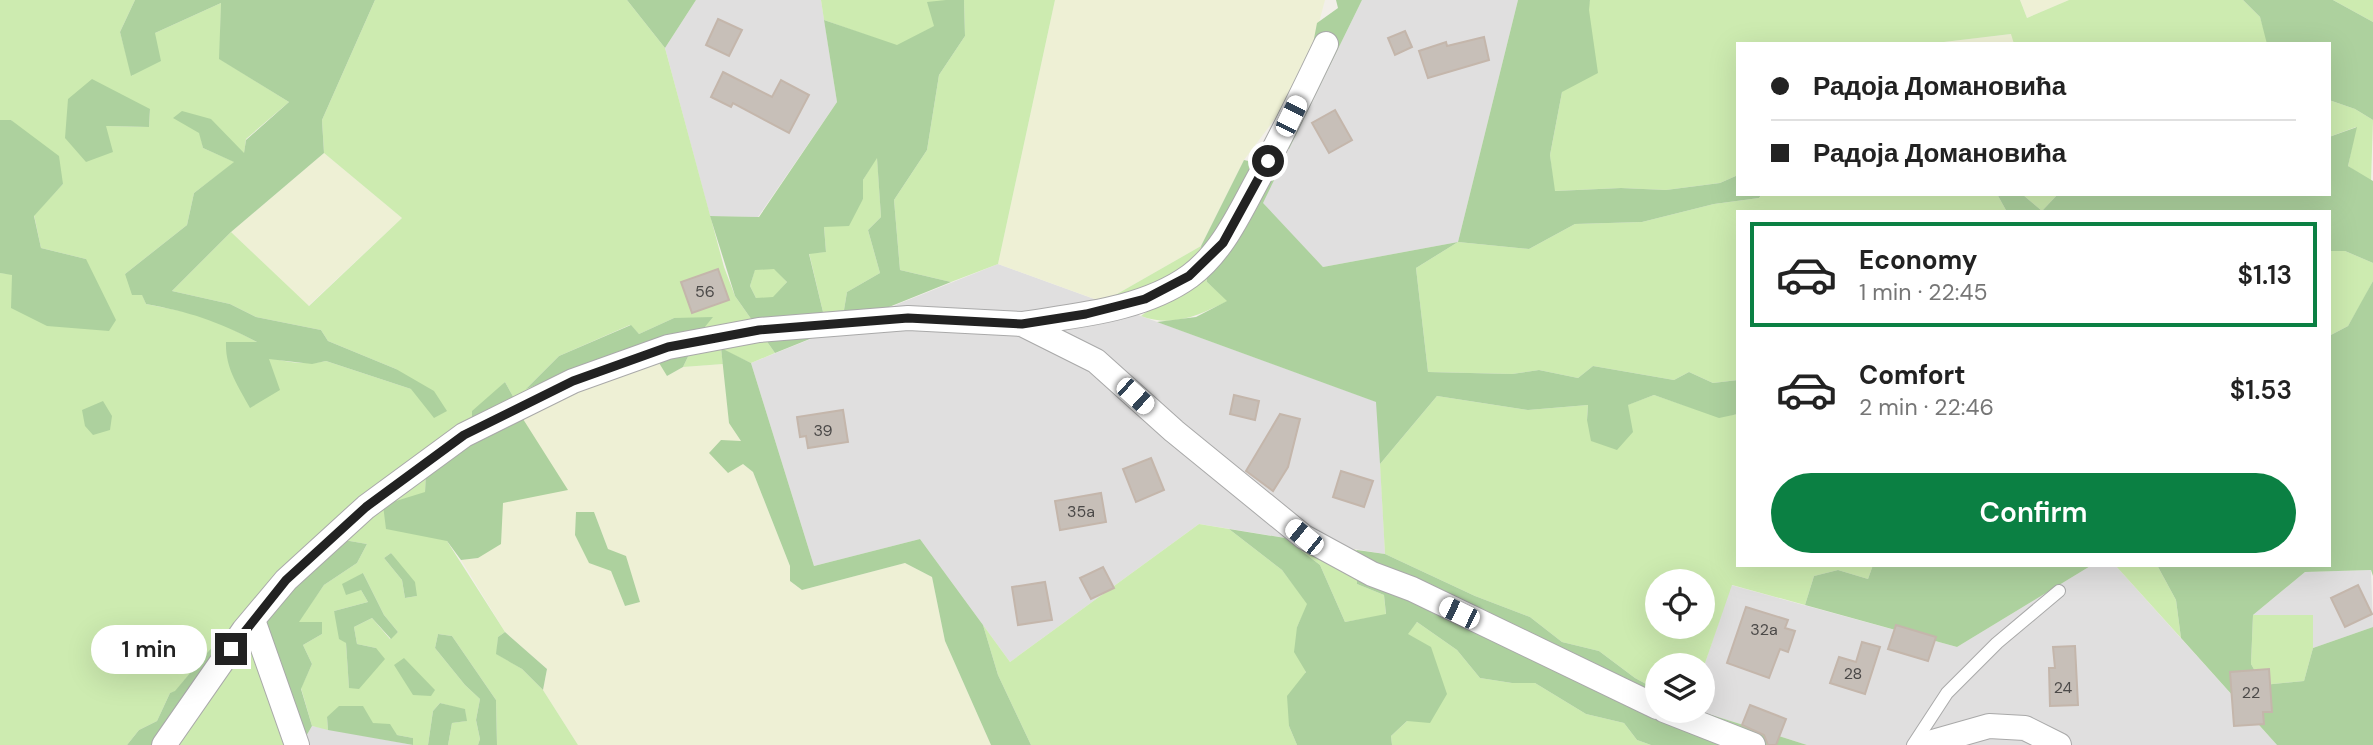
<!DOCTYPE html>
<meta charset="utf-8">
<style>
:root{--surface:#fff;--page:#f2f2f2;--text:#222;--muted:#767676;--line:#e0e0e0;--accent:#0b8043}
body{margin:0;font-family:"DM Sans",sans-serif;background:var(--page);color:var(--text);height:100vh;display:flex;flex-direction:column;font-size:26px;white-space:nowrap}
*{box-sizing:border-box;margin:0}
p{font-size:23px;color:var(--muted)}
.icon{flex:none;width:38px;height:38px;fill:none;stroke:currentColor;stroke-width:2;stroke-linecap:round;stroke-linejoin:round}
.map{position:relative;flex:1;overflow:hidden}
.details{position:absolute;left:1736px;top:210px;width:595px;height:357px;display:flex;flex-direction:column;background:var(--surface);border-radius:0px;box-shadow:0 7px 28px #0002}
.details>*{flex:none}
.hud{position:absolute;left:1736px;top:42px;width:595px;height:154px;border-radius:0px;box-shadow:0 7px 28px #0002;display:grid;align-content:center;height:154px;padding:0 35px;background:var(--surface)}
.controls{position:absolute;left:1645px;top:569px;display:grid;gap:14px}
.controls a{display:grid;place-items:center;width:70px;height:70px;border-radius:50%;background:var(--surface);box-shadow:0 7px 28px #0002;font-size:35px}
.end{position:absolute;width:32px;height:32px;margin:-16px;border:9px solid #222;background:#fff;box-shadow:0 0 0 4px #fff}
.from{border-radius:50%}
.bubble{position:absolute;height:49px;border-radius:24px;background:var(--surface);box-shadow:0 7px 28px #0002;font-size:23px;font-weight:600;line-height:49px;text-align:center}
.car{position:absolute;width:21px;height:42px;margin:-21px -10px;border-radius:9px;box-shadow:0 0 5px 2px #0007;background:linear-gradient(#fff 24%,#345 0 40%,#fff 0 76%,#345 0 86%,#fff 0)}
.hud b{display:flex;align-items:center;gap:24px;height:66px;font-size:26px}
.hud b+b{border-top:2px solid var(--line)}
.hud i{width:18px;height:18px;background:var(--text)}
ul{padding:12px 0 0;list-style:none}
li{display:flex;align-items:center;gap:21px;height:105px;margin:0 14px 10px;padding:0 21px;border:4px solid transparent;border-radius:0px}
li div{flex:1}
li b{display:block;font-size:26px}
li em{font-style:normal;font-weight:600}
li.on{border-color:var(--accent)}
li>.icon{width:63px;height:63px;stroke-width:1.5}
.action{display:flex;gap:14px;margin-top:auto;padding:14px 35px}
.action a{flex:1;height:80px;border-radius:42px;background:var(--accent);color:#fff;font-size:28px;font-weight:600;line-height:80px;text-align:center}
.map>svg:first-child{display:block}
.residential{fill:#e0dfdf}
.farmland{fill:#eef0d5;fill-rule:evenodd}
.grass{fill:#cdebb0;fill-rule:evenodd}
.forest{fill:#add19e;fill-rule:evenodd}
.building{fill:#c7bfb8;stroke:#c4b6ab;stroke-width:2}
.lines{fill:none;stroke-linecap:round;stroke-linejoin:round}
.lane-casing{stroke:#a9a9a9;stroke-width:14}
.street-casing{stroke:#a9a9a9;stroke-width:26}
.lane{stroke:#fff;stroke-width:12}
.street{stroke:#fff;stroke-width:24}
.route{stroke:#222;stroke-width:9}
.labels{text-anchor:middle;stroke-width:5;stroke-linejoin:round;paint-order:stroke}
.number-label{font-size:16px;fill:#4b4948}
</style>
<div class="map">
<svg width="2373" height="745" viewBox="0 0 2373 745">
<rect width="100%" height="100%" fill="#f2efe9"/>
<path class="residential" d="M696 0H821L837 102 758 217 710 216 665 48Z
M1362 0H1518L1458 242 1323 267 1262 203Z
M998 264 1377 402 1385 554 1199 524 1010 662 920 539 814 566 751 363Z
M2092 565H2115L2277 745H1807L1699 711 1703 710V669L1731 585 1957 647Z
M2371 570 2373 627 2313 648V615H2253L2305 572Z
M312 726 413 745H301Z"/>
<path class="farmland" d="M1055 0H1325L1312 49 1277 116 1244 160 1201 246 1103 302 998 264Z
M2020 0H2069L2027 18Z
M2012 34 2014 44H1927Z
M324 153 402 218 308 306 231 232Z
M658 359 667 376 683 367 723 364 729 422 741 441 743 464 753 472 790 566V581L802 590 905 563 932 577 945 641 991 745H578L543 690 547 669 505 632 461 560 478 558 502 503 523 419 584 387ZM594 512 608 549 626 557 640 602 625 606 611 571Z"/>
<path class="grass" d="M0 0H135L120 32 132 76 155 33 221 3 220 59 289 102 246 139 244 154 174 117 200 133 203 148 235 162 194 193 187 225 125 274 142 294 146 304 191 313 226 326 259 343 227 342C259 355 291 368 326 361L411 389 396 369 328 341 321 330 256 317 230 304 172 291 231 232 309 306 402 218 324 153 322 120 375 0H627L665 48 724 267 735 296 775 353 751 363 721 349 723 364 683 367 699 334 674 318 639 334 630 325 559 356 527 388 647 343 515 400 505 382 472 420 206 654 175 692 170 693 157 721 139 730 127 745H0V273L12 274 86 259 41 248 34 215 63 184 11 120H0ZM150 109 149 127 106 126Z
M821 0H946L947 2 935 26 897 46 824 20Z
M964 0H1055L998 264 951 282 900 270 894 200 927 150 939 75 965 36Z
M1590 0H2020L2027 18 2069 0H2243L2260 17 2268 43 2014 44 2011 34 1927 44H1738V175L1720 183 1666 190 1621 188 1554 191 1550 155 1562 92Z
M2333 0H2373V22Z
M2329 100 2355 109 2373 120 2371 182 2348 166 2356 127 2329 137Z
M877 156 881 217 868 230 880 273 847 292 844 310 823 312 809 253 826 252 824 227 863 199V180Z
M1762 194H1997L2007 212H1738V380L1713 383 1689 372 1674 380 1593 366 1578 378 1539 370 1512 374 1428 372 1416 268 1458 242 1529 249 1575 224 1642 222 1714 204 1759 198Z
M2022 194H2058L2042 211Z
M1201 246 1207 282 1228 301C1199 315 1173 328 1141 316L1165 298 1162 283 1103 302Z
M2329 251H2345L2373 263V281L2362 302 2348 326 2329 336Z
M774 268 787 282 773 298H756L750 286 755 269Z
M1654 395 1719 417 1738 414V565H1873L1868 579 1838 570 1814 576 1805 605 1732 585 1703 669V665H1657V690L1635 678 1599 651 1562 642 1530 617 1475 596 1385 554 1380 464 1437 396 1528 410 1588 405 1587 420ZM1657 581H1703V626H1657Z
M426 472 425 492 447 541 505 632 498 637 497 654 522 669 543 690 578 745H497L496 700 452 636 438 634 435 648 465 685 480 699 476 720 480 739 478 745H448L452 723 466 721 465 710 440 703 433 711 428 745H413V738L397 735 373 723 327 717 328 730 312 726 301 688 312 664 303 645 322 634V622H298L324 585 357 563 367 544 344 540ZM391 553 417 596 405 598 402 580 384 558ZM363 573 384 615 398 632 390 639 372 618 354 627 357 644 376 648 349 687 346 643 334 611 368 602 361 590Z
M1199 524 1229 529 1282 570 1308 604 1297 627 1306 671 1289 726 1297 745H1031L998 675 983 625 1010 662Z
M1285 538 1357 550V584L1384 595 1386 615 1345 622 1320 565Z
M2115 565H2157L2176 600 2181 638Z
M2253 615H2313V648L2304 681 2263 685 2251 664Z
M1417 622 1457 650 1480 678 1512 683H1535L1586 714 1624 723 1637 740 1651 745H1392L1391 736 1407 721V634Z
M251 633 292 745H173Z"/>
<path class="forest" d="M135 0H375L322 120 324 153 231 232 172 291 230 304 256 317 321 330 328 341 396 369 434 391 447 411 434 418 411 389 326 361 312 364 269 359 280 390 250 408C238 386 225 368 226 342H257C217 321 190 312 146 304L142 295H132L125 274 187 225 194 193 234 162 203 148 199 133 173 118 182 111 211 119 244 153 246 140 289 102 219 59 221 3 155 33 161 61 131 76 120 32Z
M627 0H696L665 48Z
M946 0H964L965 36 939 75 927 150 894 200 900 270 951 282 775 353 735 296 710 216 759 217 837 102 824 20 897 45 934 26 927 2ZM877 158 881 217 868 230 880 273 847 292 844 310 823 312 809 254 826 252 824 227 849 226 863 199V180ZM774 269 787 282 773 297 756 298 750 286 755 270Z
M1336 0H1362L1289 149 1277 116 1312 49 1317 23 1338 8Z
M1518 0H1590L1589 10 1598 73 1562 92 1550 155 1555 191 1621 188 1666 190 1720 183 1738 175V194H1762L1759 198 1714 204 1642 222 1575 224 1529 249 1458 242 1416 268 1428 372 1512 374 1539 370 1578 378 1593 366 1674 380 1689 372 1713 383 1738 380V414L1719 418 1654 395 1628 405 1633 432 1617 450 1591 441 1587 420 1588 405 1528 410 1437 396 1380 464 1376 402 1157 322 1196 317 1227 301 1207 282 1201 246 1244 160 1280 168 1263 203 1323 267 1458 242Z
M2243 0H2333L2373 22V120L2355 109 2329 100V44H2267L2260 17Z
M92 79 150 109 149 127 106 126 113 152 86 162 65 138 68 99Z
M0 120H11L59 156 63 184 34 216 41 248 86 259 116 320 109 331 47 326 11 308 12 275 0 273Z
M2357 127 2348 166 2373 181V263L2345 251H2329V212H2007L1997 194H2022L2042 211 2058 194H2329V137Z
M2373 281V576L2371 570 2305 572 2253 615 2251 664 2263 685 2304 681 2313 648 2373 627V745H2277L2181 638 2176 600 2157 565H2329V336L2348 326Z
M713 317 699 334 683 367 667 376 647 343 526 389 559 356 631 325 639 334 674 318Z
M721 348 751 363 814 566 920 539 983 625 998 675 1031 745H991L945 641 932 577 905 563 802 590 790 581V566L753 472 743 464 728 473 709 453 721 440 741 441 729 423Z
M505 382 515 400 472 420V411Z
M103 401 112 416 110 430 93 435 85 426 82 410Z
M523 419 568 490 503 503 501 544 478 558 461 560 447 541 386 529 383 505 425 492 426 472 494 429Z
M576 512H594L608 549 626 556 640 602 625 606 611 571 589 563 575 535Z
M1229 529 1285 538 1320 565 1345 622 1386 614 1384 595 1357 584V550L1385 554 1475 596 1530 617 1562 642 1599 651 1635 678 1657 690V710L1699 711 1807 745H1651L1637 740 1624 723 1586 714 1535 683H1512L1480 678 1457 650 1417 622 1408 634 1431 647 1447 694 1430 723 1407 721 1391 736 1392 745H1297L1289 726 1287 696 1306 672 1294 652 1297 627 1307 604 1282 570Z
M344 540 367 544 357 563 324 585 299 622H322V634L303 645 312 664 301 689 312 726 301 745 261 624 298 577Z
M391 553 415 582 417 596 405 598 402 580 384 558Z
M1873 565H2092L1957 647 1805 605 1814 576 1838 570 1868 579Z
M363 573 384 615 398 632 391 639 372 618 354 627 357 644 376 648 385 659 359 689 349 688 346 643 339 639 334 611 368 602 361 590 346 595 342 584Z
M267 590 156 745H127L139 730 157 721 170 693 175 691 206 654Z
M505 632 547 669 543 690 522 669 496 654 498 637Z
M438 634 452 636 496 700 497 745H478L480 739 476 720 480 699 465 685 435 648Z
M404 658 435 690 431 696 413 695 394 665Z
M440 703 465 709 467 721 452 723 448 745H428L433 711Z
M339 706H363L373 723 390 724 397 735 413 738V745L328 730 327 717Z"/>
<path class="building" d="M718 19 742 30 729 56 706 45Z
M1405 31 1412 47 1395 55 1388 38Z
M1484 37 1489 60 1428 78 1419 51 1446 42 1447 46Z
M723 72 772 97 781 80 809 95 789 133 733 103 731 107 711 97Z
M1335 110 1352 140 1329 153 1312 123Z
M718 269 729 300 692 313 681 282Z
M1234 395 1259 401 1255 420 1230 414Z
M843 410 848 442 808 448 806 436 800 437 797 417Z
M1280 414 1300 419 1288 467 1273 491 1246 471Z
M1151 458 1164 490 1136 502 1123 469Z
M1341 471 1373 481 1364 507 1333 497Z
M1101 493 1106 522 1060 530 1055 501Z
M1103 567 1114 588 1091 599 1080 578Z
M1045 582 1052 620 1018 625 1012 587Z
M2358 585 2372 614 2345 627 2331 598Z
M1746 607 1788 620 1785 628 1795 631 1788 652 1780 649 1769 678 1727 663Z
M1896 625 1936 637 1928 661 1888 649Z
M1862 642 1880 647 1865 694 1830 683 1839 657 1856 662Z
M2075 646 2078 705 2050 706 2049 668H2055L2053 647Z
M2269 669 2272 712H2263L2264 724 2234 726 2230 672Z
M1750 705 1786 719 1776 745H1768L1764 735 1742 725Z"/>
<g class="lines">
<g class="lane-casing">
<path id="lane" d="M1913 745 1947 693 1997 643 2059 591"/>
</g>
<g class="street-casing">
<path id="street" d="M1022 324C1078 315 1143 310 1190 276 1222 252 1238 216 1257 181 1282 136 1304 90 1326 44
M253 620 297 745
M1664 710 1753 745
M164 745 244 630 286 580 366 507 464 435 573 381 668 347 759 330 908 318 1022 324 1096 361 1174 431 1304 537 1372 574 1412 589 1657 707
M1922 745 1989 726 2025 728 2059 745"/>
</g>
<use href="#lane" class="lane"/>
<use href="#street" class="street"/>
</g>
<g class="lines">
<path class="route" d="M231 649 286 580 366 507 464 435 573 381 668 347 759 330 908 318 1022 324 1086 314 1145 299 1189 276 1223 243 1268 161"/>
</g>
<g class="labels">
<g class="number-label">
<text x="705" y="297">56</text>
<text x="823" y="436">39</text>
<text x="1081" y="517">35a</text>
<text x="1764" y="635">32a</text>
<text x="1853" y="679">28</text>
<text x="2063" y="693">24</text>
<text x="2251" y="698">22</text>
</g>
</g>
</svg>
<div class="controls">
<a><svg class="icon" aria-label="locate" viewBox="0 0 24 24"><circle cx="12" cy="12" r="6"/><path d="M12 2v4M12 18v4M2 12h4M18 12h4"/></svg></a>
<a><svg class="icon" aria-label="layers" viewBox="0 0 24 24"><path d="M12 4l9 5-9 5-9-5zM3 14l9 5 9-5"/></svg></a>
</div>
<i class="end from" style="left:1268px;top:161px"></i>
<i class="end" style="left:231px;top:649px"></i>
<div class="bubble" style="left:91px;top:625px;width:116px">1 min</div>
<i class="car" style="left:1291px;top:116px;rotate:26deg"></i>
<i class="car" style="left:1135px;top:396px;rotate:132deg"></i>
<i class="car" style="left:1304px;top:537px;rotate:309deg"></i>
<i class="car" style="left:1459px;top:613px;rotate:296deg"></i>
<div class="hud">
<b><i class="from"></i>Радоја Домановића</b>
<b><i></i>Радоја Домановића</b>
</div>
<section class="details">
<ul>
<li class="on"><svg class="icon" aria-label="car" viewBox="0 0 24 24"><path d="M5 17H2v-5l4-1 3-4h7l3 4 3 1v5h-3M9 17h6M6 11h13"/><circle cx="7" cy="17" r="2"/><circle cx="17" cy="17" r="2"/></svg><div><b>Economy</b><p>1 min · 22:45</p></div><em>$1.13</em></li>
<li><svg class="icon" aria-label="car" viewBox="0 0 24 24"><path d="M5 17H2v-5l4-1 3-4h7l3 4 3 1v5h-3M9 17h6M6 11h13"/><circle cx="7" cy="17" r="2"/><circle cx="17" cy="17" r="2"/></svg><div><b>Comfort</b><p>2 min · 22:46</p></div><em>$1.53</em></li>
</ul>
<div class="action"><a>Confirm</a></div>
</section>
</div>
